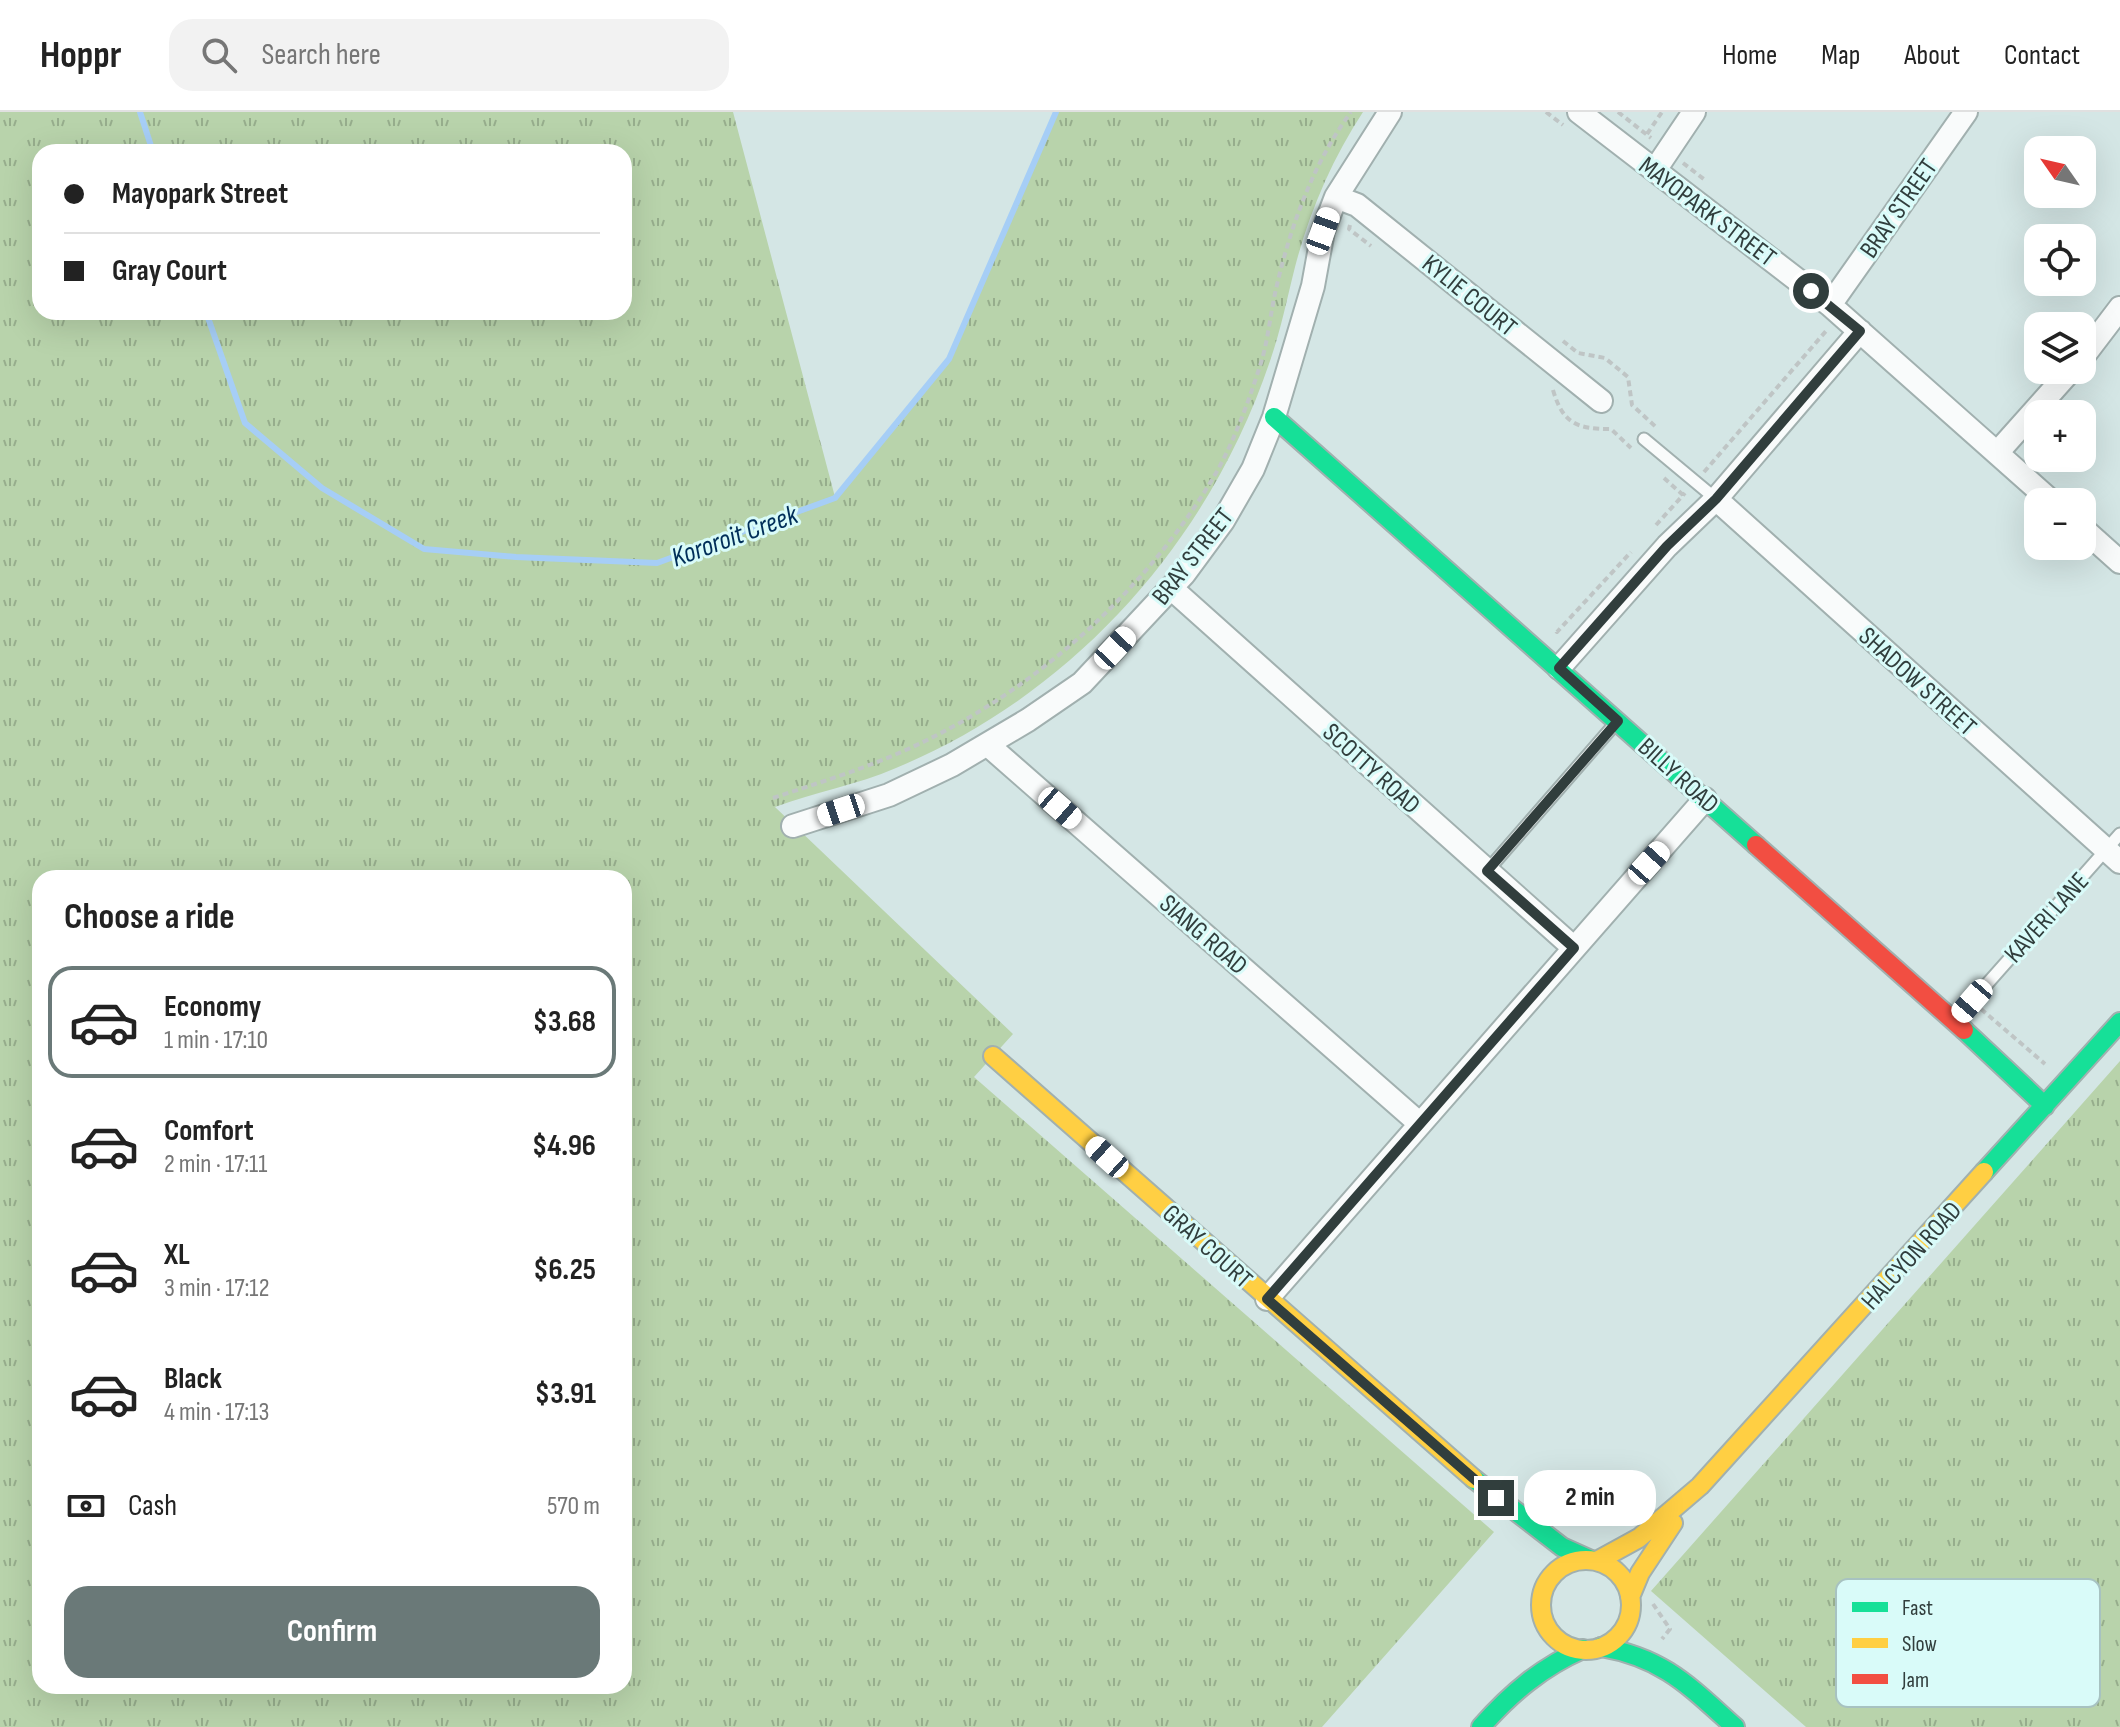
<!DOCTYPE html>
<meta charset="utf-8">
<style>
:root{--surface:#fff;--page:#f2f2f2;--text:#222;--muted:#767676;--line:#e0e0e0;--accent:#6a7978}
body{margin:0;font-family:"Sofia Sans Condensed",sans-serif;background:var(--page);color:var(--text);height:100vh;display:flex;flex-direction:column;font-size:30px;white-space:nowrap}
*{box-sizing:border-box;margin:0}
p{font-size:26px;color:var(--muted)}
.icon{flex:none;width:44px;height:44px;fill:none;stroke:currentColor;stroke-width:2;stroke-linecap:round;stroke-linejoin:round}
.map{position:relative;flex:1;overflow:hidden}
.side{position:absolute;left:32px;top:758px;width:600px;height:824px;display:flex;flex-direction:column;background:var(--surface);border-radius:24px;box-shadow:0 8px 32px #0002}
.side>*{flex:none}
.hud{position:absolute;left:32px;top:32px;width:600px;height:176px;border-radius:24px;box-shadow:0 8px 32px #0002;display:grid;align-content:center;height:176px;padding:0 32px;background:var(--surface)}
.needle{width:52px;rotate:304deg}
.fabs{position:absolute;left:2024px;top:24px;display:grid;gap:16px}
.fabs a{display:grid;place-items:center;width:72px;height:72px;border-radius:16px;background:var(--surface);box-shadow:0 8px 32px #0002;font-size:40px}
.end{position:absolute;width:36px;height:36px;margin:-18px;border:10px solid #313e3d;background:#fff;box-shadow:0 0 0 4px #fff}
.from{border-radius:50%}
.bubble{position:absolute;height:56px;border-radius:24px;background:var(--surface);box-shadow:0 8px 32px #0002;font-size:26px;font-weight:700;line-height:56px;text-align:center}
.car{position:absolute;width:24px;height:48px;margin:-24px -12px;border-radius:10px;box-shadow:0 0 6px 2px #0007;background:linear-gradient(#fff 24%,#345 0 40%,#fff 0 76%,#345 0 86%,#fff 0)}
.hud b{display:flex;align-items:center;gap:28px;height:76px;font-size:30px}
.hud b+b{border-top:2px solid var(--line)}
.hud i{width:20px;height:20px;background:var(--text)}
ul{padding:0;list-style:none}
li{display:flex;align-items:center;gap:24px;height:112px;margin:0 16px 12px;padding:0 16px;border:4px solid transparent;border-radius:24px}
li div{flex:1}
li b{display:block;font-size:30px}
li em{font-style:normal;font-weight:700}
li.current{border-color:var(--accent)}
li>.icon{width:72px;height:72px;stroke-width:1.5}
h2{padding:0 32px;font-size:36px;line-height:96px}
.pay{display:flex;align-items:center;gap:20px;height:88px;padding:0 32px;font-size:30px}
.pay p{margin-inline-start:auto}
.primary-button{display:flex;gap:16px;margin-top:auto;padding:16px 32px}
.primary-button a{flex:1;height:92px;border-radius:24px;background:var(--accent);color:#fff;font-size:32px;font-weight:700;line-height:92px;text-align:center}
header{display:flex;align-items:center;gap:48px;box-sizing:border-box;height:112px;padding:0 40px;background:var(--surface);border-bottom:2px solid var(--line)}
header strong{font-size:38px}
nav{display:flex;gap:44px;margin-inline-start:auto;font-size:28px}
.search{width:560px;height:72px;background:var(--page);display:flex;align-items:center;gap:20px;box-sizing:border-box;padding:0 28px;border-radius:24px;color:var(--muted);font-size:30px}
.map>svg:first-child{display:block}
.grass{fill:url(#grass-tufts);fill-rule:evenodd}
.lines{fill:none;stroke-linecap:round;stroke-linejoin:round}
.stream{stroke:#a6cef6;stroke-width:6}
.lane-casing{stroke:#a1b0af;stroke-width:15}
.street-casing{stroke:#a1b0af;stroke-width:26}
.fast-casing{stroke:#a1b0af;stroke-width:22}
.slow-casing{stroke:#a1b0af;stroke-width:22}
.jam-casing{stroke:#a1b0af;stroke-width:22}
.path{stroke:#bfc5c5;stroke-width:4;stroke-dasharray:6 4;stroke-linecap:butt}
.lane{stroke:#f9fbfb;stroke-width:11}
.street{stroke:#f9fbfb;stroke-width:22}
.fast{stroke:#16e098;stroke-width:18}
.slow{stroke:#ffcf43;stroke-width:18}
.jam{stroke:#f24e42;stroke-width:18}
.route{stroke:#313e3d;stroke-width:10}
.labels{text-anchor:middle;stroke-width:6;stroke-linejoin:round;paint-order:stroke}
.street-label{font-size:26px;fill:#313e3d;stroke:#d9fbf9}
.water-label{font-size:28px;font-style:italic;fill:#002e59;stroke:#d9fbf9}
.key{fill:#d9fbf9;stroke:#a7c2c1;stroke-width:2}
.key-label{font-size:22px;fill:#313e3d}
</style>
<header>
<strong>Hoppr</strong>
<div class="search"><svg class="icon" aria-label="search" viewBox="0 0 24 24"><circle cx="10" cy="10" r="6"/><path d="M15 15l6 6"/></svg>Search here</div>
<nav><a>Home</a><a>Map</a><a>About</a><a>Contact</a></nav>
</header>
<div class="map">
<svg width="2120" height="1615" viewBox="0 0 2120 1615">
<defs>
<pattern id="grass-tufts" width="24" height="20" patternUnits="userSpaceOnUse" patternTransform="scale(2)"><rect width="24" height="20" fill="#b8d3ab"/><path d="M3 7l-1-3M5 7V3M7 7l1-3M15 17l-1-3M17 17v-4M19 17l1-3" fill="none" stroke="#96ad8c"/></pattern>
</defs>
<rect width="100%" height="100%" fill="#d4e6e5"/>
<path class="grass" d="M0 0H733L835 385 949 247 1056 0H1363C1332 47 1309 101 1295 155 1287 186 1281 218 1270 249 1209 430 1074 582 896 656 857 673 815 680 775 695L1013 922 974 965 1494 1420 1322 1615H0ZM40 40H624V200H40ZM40 766H624V1574H40Z
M2120 949V1615H1806L1651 1479Z"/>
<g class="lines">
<path class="stream" d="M140 0 153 40
M206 200 245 311 322 376 424 437 516 445 657 451 835 386 949 247 1056 0"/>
<g class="lane-casing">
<path id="lane" d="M1644 327 1716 387
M1487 759 1615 612
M1956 907 2120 722"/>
</g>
<g class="street-casing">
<path id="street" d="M1579 0 1830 193 2052 390
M1655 58 1694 0
M1336 85 1357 93 1601 289
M1830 193 1966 0
M2082 246 2120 196
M1997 341 2071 258
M1716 387 2120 750
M2082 416 2120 450
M1171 476 1574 836
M1559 556 1667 434 1716 387 1860 219
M988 633 1419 1011
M793 714 889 683 952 653 1028 608 1082 571 1184 462 1223 409 1253 357 1274 305 1313 174 1323 119 1336 85 1390 0
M1267 1187 1705 687"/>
</g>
<g class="fast-casing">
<path id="fast" d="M1274 305 1756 733
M1964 918 2045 994
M1984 1060 2120 910
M1474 1367 1562 1435 1591 1448
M1601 1535C1664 1546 1689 1574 1735 1615
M1481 1615C1511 1581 1542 1555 1583 1537"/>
</g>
<g class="slow-casing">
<path id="slow" d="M993 944 1474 1367
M1541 1493a45 45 0 1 1 90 0a45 45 0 1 1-90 0Z
M1597 1449 1639 1426 1700 1374 1984 1060
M1630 1485 1640 1461 1673 1411"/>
</g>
<g class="jam-casing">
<path id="jam" d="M1756 733 1964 918"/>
</g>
<path class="path" d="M1546 0 1563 13
M1618 0 1651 26
M1647 22 1662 0
M1683 51 1705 68
M1350 113 1349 117 1371 134
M1563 229 1578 241 1605 246 1628 265 1632 293 1657 316
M1553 278C1563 312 1577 317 1611 317L1631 336
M1704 360 1826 219
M1664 366 1683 383
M1656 413 1685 381
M1556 519 1557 520 1631 440
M773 686C827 668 880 652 931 626 1046 569 1151 472 1216 361 1235 327 1248 291 1260 254 1268 230 1270 203 1276 177 1290 116 1313 51 1351 0
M1981 897 2045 952
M1653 1492 1670 1517 1662 1527"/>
<use href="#lane" class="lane"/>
<use href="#street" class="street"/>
<use href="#fast" class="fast"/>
<use href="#slow" class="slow"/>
<use href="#jam" class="jam"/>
</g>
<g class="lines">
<path class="route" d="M1496 1386 1267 1187 1574 836 1487 759 1618 609 1559 556 1667 434 1716 387 1860 219 1811 179"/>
</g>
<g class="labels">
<g class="street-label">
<text transform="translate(1898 96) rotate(-55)" y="9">BRAY STREET</text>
<text transform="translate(1708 99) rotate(37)" y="9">MAYOPARK STREET</text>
<text transform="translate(1470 183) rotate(39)" y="9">KYLIE COURT</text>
<text transform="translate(1192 444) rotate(-52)" y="9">BRAY STREET</text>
<text transform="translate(1918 569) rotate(42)" y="9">SHADOW STREET</text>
<text transform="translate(1372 656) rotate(42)" y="9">SCOTTY ROAD</text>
<text transform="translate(1679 663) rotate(42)" y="9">BILLY ROAD</text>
<text transform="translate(2046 805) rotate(-48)" y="9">KAVERI LANE</text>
<text transform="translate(1204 822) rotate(41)" y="9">SIANG ROAD</text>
<text transform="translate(1208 1134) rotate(42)" y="9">GRAY COURT</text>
<text transform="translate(1911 1143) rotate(-48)" y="9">HALCYON ROAD</text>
</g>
<g class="water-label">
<text transform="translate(734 423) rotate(-20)" y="10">Kororoit Creek</text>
</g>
</g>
<rect x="1836" y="1467" width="264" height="128" rx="12" class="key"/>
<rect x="1852" y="1490" width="36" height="10" fill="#16e098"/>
<rect x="1852" y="1526" width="36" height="10" fill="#ffcf43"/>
<rect x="1852" y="1562" width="36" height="10" fill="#f24e42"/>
<g class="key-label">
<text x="1902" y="1503">Fast</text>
<text x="1902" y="1539">Slow</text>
<text x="1902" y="1575">Jam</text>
</g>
</svg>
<div class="fabs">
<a><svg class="needle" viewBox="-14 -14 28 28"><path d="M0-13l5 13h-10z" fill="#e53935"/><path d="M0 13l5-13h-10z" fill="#767676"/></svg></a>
<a><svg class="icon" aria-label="locate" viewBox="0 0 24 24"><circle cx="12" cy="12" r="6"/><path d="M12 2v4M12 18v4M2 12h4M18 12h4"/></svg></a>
<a><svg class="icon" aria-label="layers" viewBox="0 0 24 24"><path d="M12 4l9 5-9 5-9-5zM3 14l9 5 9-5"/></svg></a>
<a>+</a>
<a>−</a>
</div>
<i class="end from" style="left:1811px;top:179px"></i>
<i class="end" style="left:1496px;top:1386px"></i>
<div class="bubble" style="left:1524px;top:1358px;width:132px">2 min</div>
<i class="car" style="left:1323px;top:119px;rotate:20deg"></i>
<i class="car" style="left:1115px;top:536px;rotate:43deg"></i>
<i class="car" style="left:1060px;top:696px;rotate:131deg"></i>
<i class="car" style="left:841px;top:698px;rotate:252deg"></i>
<i class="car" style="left:1649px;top:751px;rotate:42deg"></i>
<i class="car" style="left:1972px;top:889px;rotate:221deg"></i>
<i class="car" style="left:1107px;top:1045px;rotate:312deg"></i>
<div class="hud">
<b><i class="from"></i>Mayopark Street</b>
<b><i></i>Gray Court</b>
</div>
<section class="side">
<h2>Choose a ride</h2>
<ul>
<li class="current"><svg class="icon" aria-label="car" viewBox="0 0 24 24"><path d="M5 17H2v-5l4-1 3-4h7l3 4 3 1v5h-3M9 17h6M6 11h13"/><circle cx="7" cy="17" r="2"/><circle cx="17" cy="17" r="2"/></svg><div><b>Economy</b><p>1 min · 17:10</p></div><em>$3.68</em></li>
<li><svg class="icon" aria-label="car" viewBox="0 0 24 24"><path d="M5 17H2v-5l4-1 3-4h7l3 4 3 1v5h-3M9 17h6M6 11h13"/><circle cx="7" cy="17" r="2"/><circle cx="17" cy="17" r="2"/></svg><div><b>Comfort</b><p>2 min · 17:11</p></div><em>$4.96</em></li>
<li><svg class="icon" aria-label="car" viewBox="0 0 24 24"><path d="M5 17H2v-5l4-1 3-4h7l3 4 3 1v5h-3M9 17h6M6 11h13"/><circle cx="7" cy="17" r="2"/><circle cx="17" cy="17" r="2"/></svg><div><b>XL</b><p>3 min · 17:12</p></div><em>$6.25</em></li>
<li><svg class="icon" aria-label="car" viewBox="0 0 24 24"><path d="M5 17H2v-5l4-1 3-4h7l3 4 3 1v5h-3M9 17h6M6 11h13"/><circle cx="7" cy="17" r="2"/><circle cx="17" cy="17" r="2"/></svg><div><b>Black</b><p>4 min · 17:13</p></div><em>$3.91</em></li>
</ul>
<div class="pay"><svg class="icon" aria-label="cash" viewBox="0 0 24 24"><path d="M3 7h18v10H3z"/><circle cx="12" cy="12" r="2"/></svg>Cash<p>570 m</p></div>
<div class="primary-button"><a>Confirm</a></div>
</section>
</div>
